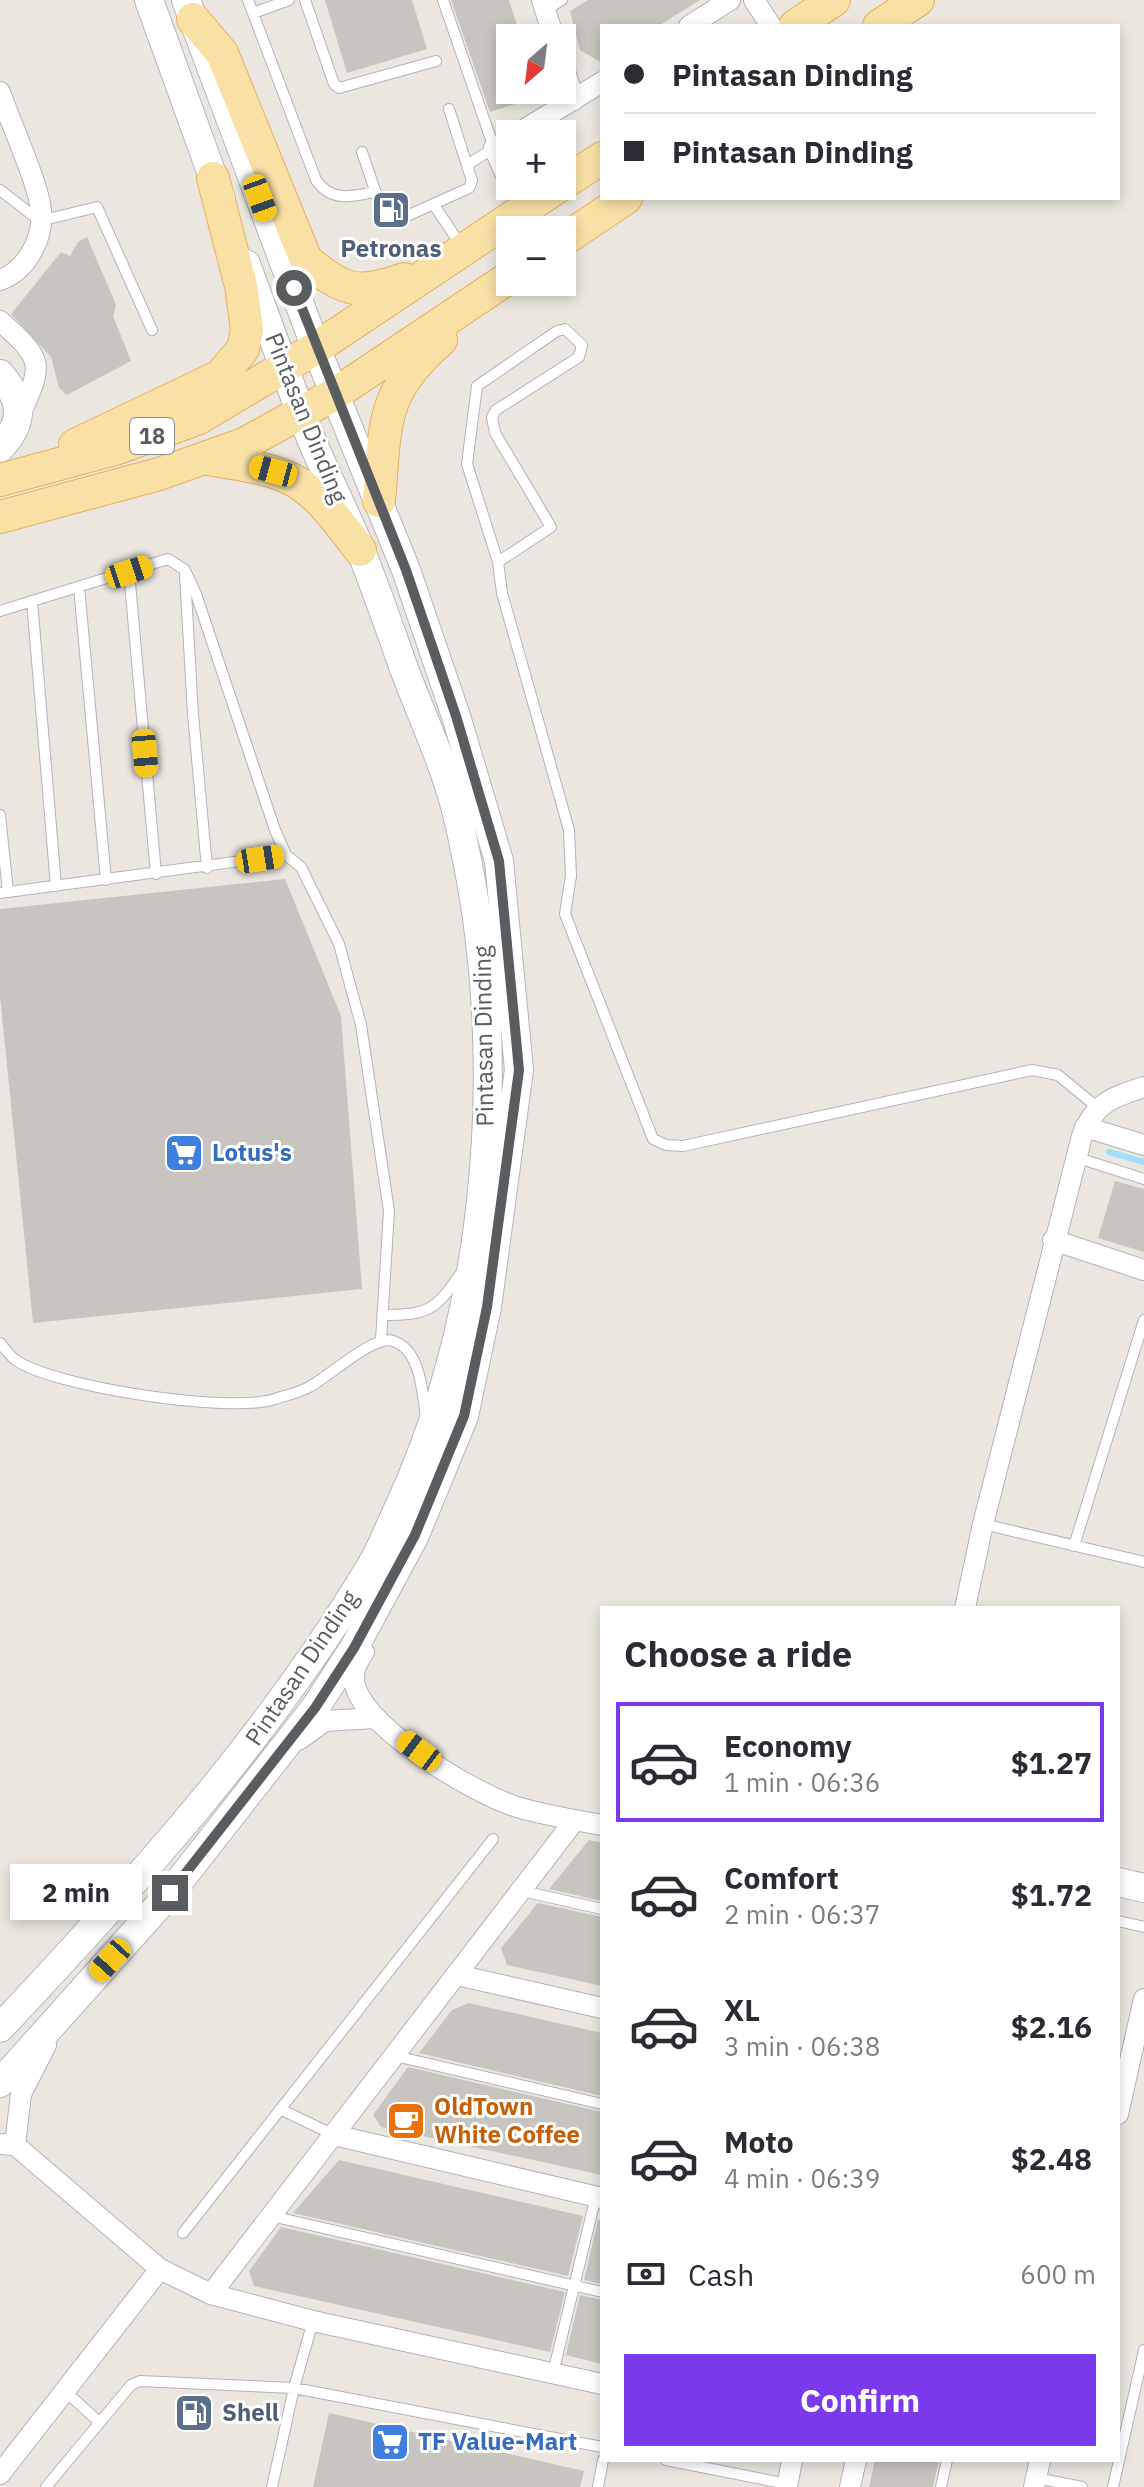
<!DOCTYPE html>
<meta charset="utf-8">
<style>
:root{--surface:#fff;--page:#f2f2f3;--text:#2b2b33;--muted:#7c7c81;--line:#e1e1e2;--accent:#7c3aed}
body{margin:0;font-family:"IBM Plex Sans",sans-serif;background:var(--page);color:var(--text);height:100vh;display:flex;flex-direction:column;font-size:30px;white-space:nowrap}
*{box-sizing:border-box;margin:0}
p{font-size:26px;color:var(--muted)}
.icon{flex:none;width:44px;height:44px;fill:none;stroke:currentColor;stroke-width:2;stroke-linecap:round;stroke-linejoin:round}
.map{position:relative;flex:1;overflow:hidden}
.details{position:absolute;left:600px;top:1606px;width:520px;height:856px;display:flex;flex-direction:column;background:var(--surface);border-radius:0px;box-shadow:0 4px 12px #0003}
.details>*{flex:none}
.top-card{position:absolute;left:600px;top:24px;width:520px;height:176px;border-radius:0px;box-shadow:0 4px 12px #0003;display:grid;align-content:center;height:176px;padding:0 24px;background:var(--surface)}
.needle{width:52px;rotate:208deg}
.tools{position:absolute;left:496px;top:24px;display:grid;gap:16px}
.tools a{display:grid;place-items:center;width:80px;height:80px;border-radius:0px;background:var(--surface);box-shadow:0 4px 12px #0003;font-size:40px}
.end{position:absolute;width:36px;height:36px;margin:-18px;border:10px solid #595d60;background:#fff;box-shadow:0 0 0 4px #fff}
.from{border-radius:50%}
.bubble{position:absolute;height:56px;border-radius:0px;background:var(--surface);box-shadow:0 4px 12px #0003;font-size:26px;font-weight:800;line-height:56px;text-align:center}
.car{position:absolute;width:24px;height:48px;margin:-24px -12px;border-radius:10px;box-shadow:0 0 6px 2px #0007;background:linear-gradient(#f5c518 24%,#345 0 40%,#f5c518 0 76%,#345 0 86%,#f5c518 0)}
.top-card b{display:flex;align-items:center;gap:28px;height:76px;font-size:30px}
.top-card b+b{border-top:2px solid var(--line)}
.top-card i{width:20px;height:20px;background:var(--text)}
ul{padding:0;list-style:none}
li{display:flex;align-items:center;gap:24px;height:120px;margin:0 16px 12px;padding:0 8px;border:4px solid transparent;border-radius:0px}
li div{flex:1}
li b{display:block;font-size:30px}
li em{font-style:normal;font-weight:800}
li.current{border-color:var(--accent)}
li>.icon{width:72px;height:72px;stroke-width:1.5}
h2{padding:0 24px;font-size:36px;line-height:96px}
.pay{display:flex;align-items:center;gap:20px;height:88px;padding:0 24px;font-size:30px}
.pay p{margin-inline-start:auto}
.primary-button{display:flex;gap:16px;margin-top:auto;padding:16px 24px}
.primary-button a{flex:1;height:92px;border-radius:0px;background:var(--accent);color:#fff;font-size:32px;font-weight:800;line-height:92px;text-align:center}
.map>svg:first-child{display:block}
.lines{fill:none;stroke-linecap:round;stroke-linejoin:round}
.stream{stroke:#a2def9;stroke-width:6}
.building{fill:#c8c4bf}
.lane-casing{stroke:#b1b3b7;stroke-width:12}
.street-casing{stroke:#b1b3b7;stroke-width:22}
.secondary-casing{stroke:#b2b6ba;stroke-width:30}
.primary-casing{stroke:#e7af5d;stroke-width:34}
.lane{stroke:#fff;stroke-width:10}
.street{stroke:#fff;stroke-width:20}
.secondary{stroke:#fff;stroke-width:28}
.primary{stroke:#f9e1a6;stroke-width:32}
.route{stroke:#595d60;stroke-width:10}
.labels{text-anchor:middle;stroke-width:6;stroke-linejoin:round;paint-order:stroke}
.shield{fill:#fff;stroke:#8b8e90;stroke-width:2}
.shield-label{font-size:22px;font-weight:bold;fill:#595d60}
.service-label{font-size:24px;font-weight:bold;fill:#4e5e75;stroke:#fff}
.street-label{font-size:24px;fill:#595d60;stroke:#fff}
.shop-label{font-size:24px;font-weight:bold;fill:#366cbe;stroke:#fff;text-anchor:start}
.food-label{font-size:24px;font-weight:bold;fill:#c56008;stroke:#fff;text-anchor:start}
</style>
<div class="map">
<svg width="1144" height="2487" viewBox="0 0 1144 2487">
<rect width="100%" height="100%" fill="#ebe7e0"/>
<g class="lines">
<path class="stream" d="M1109 1152 1144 1162"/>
</g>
<path class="building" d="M325 0H412L427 49 347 73Z
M451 0H509L521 38H510V90H549V93L490 112Z
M588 0H700L658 26H602V63L580 50 570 11Z
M87 237 116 305 113 316 131 361 67 395 59 388 51 357 11 314 61 252 70 256 78 242Z
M285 879 341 1016 362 1289 33 1323 0 996V909Z
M1115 1181 1144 1189V1252L1098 1238Z
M589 1840 602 1843V1901L549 1889Z
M538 1903 602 1917V1986L507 1965 501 1948Z
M469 2003 602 2033V2096L419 2053 452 2010Z
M408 2067 602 2112V2175L381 2127 373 2115Z
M339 2160 583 2216 568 2276 293 2213Z
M598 2220 602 2221V2284L584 2280Z
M281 2227 565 2292 550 2352 254 2286 249 2271Z
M580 2295 602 2300V2364L566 2355Z
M329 2413 584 2471 580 2487H313Z
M875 2460H939L933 2487H869Z"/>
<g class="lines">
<g class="lane-casing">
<path id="lane" d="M248 0 316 180C331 202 351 197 374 192
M305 0 334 84 339 88 436 61
M443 0 494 148 467 165
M545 10 562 0
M253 13 289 0
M362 152 383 214 389 220H398L469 188 472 181 449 109
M0 190 40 221 97 207 152 330
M434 205 462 247
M498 562 551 527 495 433 492 417 496 410 579 357 582 345 565 329 557 331 477 386 467 464 498 562 502 593 569 830 571 876 565 914 653 1139 666 1145 683 1146 1032 1070 1058 1075 1097 1107
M129 572 156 874
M185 575 193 714 207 868
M79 587 106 880
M32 601 56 886
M0 611 168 559 185 570 196 594 275 830 286 855 301 867 339 944 361 1025 389 1211 381 1340
M0 815 8 892
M0 893 286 855
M1075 1157 1144 1179
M382 1315C428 1315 435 1311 461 1273
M0 1343C5 1348 10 1357 17 1361 56 1387 231 1414 275 1399 286 1395 299 1393 309 1387 329 1377 374 1334 393 1341 421 1350 422 1392 426 1416
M983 1524 1144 1562
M1074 1546 1144 1320
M522 1891 602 1909
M1118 1921 1144 1927
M395 2056 602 2104
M280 2109 334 2135
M271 2216 602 2292
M183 2233 493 1839
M553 2373 596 2196
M65 2391 99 2422
M666 2460 787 2484
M1036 2478 1082 2487
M46 2487 131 2385 140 2381 294 2388 602 2447
M272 2487 294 2388 313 2321
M598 2487 603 2460
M941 2487 947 2460
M1113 2487 1144 2350"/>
</g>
<g class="street-casing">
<path id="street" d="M542 0 554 38
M754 0 771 26
M689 26 730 0
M562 62 574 100
M0 92C10 122 38 182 41 210 44 239 26 271 0 280
M517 134 602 82
M510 139 494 148 510 184
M0 321C47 362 42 365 18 420
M1085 1127 1144 1145
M1053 1240 1144 1270
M965 1608 983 1524 1082 1136C1094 1103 1113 1097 1144 1087
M364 1652C360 1658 354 1668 354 1675 350 1722 477 1795 517 1807 544 1815 574 1820 602 1825
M300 1739 325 1721 374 1718
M457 1975 602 2008
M1118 2114 1144 1999
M334 2135 602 2198
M0 2144 15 2145 160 2269 211 2294 313 2321 602 2384
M15 2145 21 2094 46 2045
M211 2294 575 1820
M0 2474 160 2269
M787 2487 792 2460
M850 2487 856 2460
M1034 2487 1040 2460"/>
</g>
<g class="secondary-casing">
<path id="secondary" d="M149 0 221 199
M0 374C23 401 25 421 0 448
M1118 1882 1144 1888
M0 2028C135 1884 267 1739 369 1569 381 1550 389 1528 399 1507 495 1298 511 1037 457 814 445 764 421 715 403 666 389 626 375 586 359 546 340 501 317 457 300 411 282 362 264 313 246 264
M0 2083 170 1893 315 1708 354 1648 415 1535 464 1416 487 1307 519 1070 499 861 456 716 406 570 316 348 186 0"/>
</g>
<g class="primary-casing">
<path id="primary" d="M193 19 222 53 306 260C344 291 357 296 404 279
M795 26 834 0
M879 26 918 0
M562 184 602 158
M562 241 626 198
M75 445 220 376 243 349 247 330 241 286 213 178
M207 459C298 473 304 476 360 550
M0 480 118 448 199 418 316 348 559 186
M379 501C386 425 379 394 441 340
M0 517 159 474 244 444 335 394 510 277"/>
</g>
<use href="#lane" class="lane"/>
<use href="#street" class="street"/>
<use href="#secondary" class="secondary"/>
<use href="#primary" class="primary"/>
</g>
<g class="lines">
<path class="route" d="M170 1893 315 1708 354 1648 415 1535 464 1416 487 1307 519 1070 499 861 456 716 406 570 294 288"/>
</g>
<defs>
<g id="fuel-square" transform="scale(2)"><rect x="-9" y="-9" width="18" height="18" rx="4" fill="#5c6f8a" stroke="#fff"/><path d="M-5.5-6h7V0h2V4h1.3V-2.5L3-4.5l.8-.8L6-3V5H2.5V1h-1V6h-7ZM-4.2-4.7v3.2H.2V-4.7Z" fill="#fff"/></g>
<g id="supermarket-square" transform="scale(2)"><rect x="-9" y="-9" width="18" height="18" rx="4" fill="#3f7fe0" stroke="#fff"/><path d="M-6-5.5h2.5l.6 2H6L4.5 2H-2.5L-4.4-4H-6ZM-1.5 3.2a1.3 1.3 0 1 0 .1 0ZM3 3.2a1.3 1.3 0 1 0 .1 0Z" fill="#fff"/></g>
<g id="cafe-square" transform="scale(2)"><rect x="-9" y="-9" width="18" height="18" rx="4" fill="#e8710a" stroke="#fff"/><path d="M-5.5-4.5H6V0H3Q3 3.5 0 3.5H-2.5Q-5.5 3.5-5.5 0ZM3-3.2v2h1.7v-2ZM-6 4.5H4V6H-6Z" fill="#fff"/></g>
</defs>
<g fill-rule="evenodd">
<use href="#fuel-square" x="391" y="210"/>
<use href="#supermarket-square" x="184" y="1153"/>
<use href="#cafe-square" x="406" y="2121"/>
<use href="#fuel-square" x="194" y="2413"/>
<use href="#supermarket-square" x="390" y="2442"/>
</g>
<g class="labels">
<rect class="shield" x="130" y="418" width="44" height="36" rx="6"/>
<g class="shield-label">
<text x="152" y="444">18</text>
</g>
<g class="service-label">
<text x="391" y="257">Petronas</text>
<text x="222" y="2421" text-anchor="start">Shell</text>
</g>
<g class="street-label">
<text transform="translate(306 418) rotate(68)" y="8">Pintasan Dinding</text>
<text transform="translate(484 1036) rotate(-91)" y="8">Pintasan Dinding</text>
<text transform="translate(302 1668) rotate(-56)" y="8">Pintasan Dinding</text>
</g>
<g class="shop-label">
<text x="212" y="1161">Lotus's</text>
<text x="418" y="2450">TF Value-Mart</text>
</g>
<g class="food-label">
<text x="434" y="2115">OldTown<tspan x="434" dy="28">White Coffee</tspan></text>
</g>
</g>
</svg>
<div class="tools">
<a><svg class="needle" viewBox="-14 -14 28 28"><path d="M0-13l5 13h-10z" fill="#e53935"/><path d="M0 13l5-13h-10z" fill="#7c7c81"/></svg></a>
<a>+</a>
<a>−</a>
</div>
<i class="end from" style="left:294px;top:288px"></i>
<i class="end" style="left:170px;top:1893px"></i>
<div class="bubble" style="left:10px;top:1864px;width:132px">2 min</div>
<i class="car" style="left:260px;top:198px;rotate:160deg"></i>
<i class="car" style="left:273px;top:471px;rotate:285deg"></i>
<i class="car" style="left:129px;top:572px;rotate:72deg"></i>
<i class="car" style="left:145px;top:753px;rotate:175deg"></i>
<i class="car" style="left:260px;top:859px;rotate:81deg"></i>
<i class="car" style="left:419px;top:1751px;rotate:307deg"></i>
<i class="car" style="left:110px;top:1960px;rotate:222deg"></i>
<div class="top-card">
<b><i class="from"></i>Pintasan Dinding</b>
<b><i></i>Pintasan Dinding</b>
</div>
<section class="details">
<h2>Choose a ride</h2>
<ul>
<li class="current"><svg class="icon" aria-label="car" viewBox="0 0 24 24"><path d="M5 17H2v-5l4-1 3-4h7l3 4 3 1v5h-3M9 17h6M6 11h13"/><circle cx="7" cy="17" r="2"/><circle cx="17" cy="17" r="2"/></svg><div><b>Economy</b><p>1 min · 06:36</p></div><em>$1.27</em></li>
<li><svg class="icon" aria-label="car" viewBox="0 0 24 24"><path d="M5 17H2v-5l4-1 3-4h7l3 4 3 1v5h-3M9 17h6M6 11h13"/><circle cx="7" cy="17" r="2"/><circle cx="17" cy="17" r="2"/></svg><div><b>Comfort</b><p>2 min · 06:37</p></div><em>$1.72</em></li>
<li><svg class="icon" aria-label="car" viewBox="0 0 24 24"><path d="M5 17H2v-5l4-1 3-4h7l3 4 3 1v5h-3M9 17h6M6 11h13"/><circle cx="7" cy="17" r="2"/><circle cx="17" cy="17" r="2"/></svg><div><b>XL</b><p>3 min · 06:38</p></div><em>$2.16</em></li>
<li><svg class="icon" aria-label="car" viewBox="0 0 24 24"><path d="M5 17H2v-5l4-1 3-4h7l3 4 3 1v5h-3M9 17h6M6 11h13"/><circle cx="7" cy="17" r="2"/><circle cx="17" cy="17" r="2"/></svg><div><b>Moto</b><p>4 min · 06:39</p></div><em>$2.48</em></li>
</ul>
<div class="pay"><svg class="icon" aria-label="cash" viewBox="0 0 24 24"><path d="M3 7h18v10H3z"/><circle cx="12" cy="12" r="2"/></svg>Cash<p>600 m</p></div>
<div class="primary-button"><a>Confirm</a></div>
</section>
</div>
